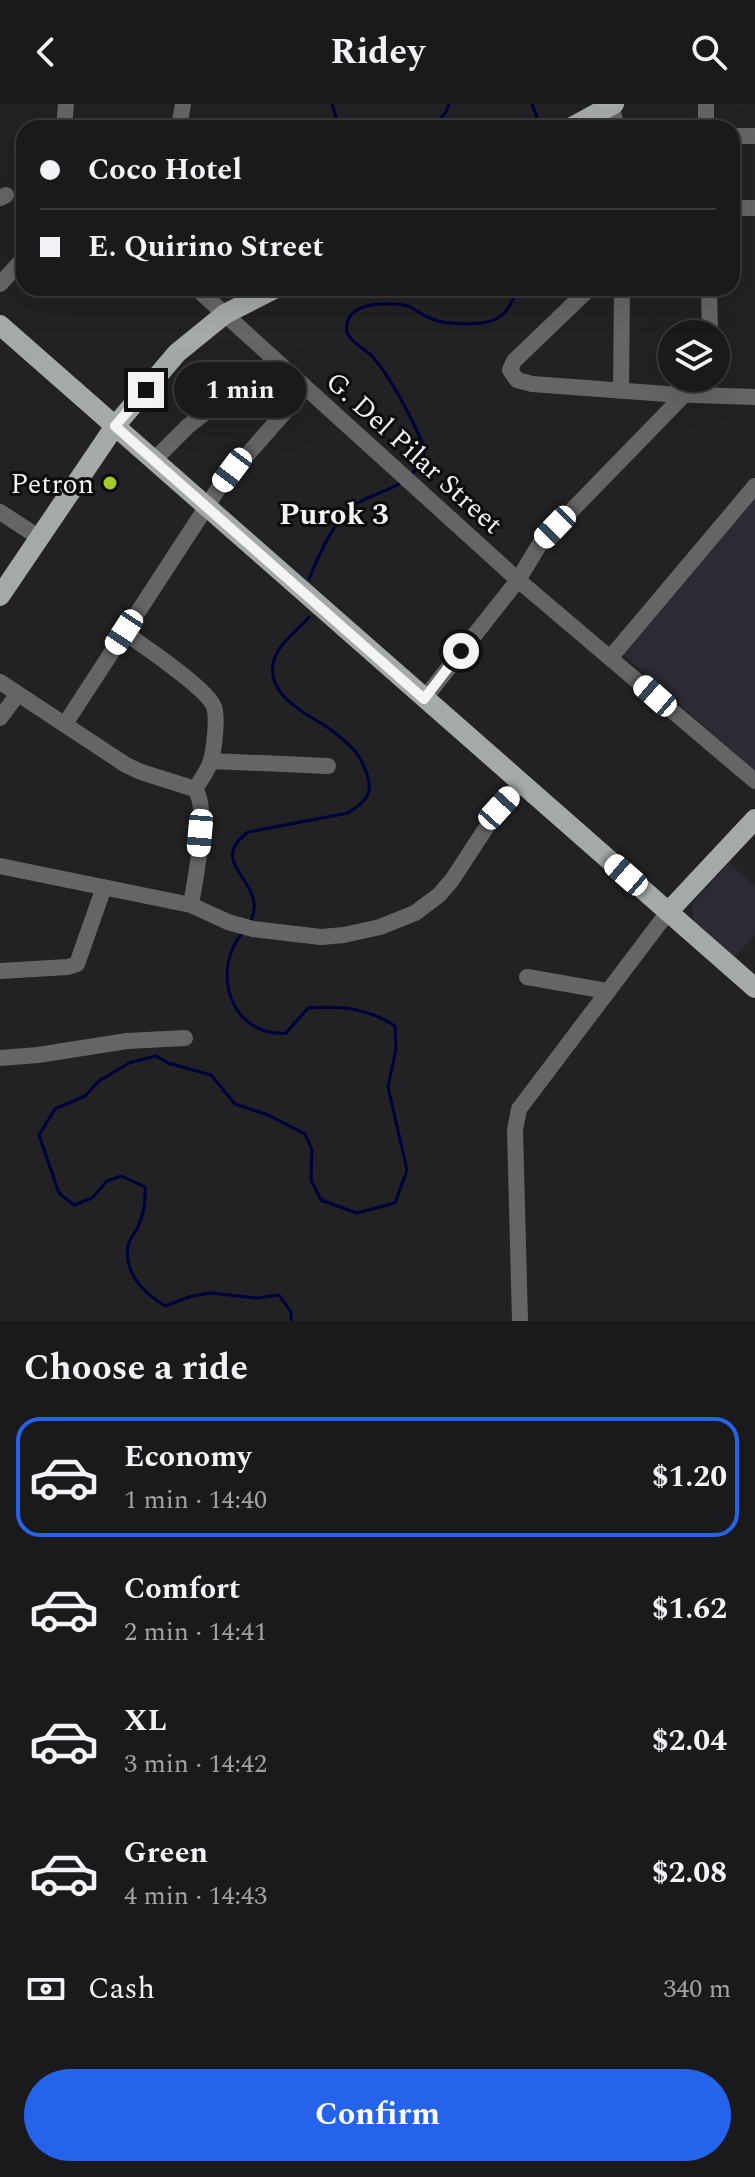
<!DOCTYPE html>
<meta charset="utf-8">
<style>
:root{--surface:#1a1a1c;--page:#232325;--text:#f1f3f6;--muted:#9fa1a3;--line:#38383b;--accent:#2563eb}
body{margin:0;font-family:Spectral,serif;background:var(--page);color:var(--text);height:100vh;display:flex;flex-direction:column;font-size:30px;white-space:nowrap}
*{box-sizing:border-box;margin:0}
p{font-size:26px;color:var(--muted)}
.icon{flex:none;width:44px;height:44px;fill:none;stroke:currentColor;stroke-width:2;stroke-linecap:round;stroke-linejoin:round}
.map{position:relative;height:1217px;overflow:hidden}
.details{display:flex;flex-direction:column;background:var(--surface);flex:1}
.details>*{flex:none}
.banner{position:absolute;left:16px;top:16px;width:724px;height:176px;border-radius:24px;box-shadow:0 8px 32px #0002,0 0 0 2px var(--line);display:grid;align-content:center;height:176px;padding:0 24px;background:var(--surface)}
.tools{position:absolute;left:658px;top:216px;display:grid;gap:16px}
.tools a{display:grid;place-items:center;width:72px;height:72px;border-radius:50%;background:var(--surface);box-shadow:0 8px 32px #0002,0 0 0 2px var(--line);font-size:40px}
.end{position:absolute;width:36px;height:36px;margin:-18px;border:10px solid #f4f3f6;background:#111;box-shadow:0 0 0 4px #111}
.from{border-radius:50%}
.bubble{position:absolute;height:56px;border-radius:28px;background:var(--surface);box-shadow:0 8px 32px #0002,0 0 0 2px var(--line);font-size:26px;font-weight:700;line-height:56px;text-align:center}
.car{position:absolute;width:24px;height:48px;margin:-24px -12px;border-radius:10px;box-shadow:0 0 6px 2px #0007;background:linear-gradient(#fff 24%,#345 0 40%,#fff 0 76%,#345 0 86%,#fff 0)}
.banner b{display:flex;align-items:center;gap:28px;height:76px;font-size:30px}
.banner b+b{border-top:2px solid var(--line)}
.banner i{width:20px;height:20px;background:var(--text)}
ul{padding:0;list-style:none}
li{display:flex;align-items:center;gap:24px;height:120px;margin:0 16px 12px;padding:0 8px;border:4px solid transparent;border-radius:24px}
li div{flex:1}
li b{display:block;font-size:30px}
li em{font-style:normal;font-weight:700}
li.current{border-color:var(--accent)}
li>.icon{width:72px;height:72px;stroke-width:1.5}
h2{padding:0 24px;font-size:36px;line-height:96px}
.pay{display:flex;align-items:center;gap:20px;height:88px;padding:0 24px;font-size:30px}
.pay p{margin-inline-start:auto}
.button{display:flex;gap:16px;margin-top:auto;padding:16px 24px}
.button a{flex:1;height:92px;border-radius:48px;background:var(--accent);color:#fff;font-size:32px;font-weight:700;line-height:92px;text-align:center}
header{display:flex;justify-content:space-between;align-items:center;height:104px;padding:0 24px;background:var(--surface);font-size:36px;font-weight:700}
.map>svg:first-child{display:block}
.built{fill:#2c2a32}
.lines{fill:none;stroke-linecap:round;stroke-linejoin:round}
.stream{stroke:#00003a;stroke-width:3}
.minor{stroke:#636566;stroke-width:16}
.major{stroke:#a5a9aa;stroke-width:20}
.route{stroke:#f4f3f6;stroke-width:10}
.poi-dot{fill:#a4c825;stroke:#0c0b0d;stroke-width:3}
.labels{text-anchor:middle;stroke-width:6;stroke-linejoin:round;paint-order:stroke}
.street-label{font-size:28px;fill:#f4f3f6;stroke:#0c0b0d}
.poi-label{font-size:28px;fill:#f4f3f6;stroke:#0c0b0d;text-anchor:end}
.neighbourhood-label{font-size:30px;font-weight:bold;fill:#f4f3f6;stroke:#0c0b0d}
</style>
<header><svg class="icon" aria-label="back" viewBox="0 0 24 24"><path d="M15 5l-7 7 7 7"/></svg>Ridey<svg class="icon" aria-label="search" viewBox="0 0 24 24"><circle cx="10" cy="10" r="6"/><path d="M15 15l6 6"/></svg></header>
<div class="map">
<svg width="755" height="1217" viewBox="0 0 755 1217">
<rect width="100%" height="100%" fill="#222225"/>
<path class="built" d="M755 391V667L622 549Z
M729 759 755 782V831L735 853 693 816 692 800Z"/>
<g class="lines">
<path class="stream" d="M332 0 337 17 343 24
M532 0 541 24
M433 24 446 8 449 0
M411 371C420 361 424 355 424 342 411 313 393 276 372 252 365 245 354 240 349 232 346 228 346 225 347 220 350 201 377 199 393 200 414 200 416 209 432 215 447 221 485 222 498 214 509 207 513 195 518 184
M309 475C320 448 336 410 363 396 375 390 387 387 399 380
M250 820C253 811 256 803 253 794 245 767 214 754 248 728L348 709C365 698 374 691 367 670 363 660 359 650 351 643 344 636 336 629 327 623 305 609 264 590 274 556 279 539 298 526 309 513
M242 829C210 869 232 933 286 929L308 904C341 902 366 903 395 922L396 945 388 983 407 1066 395 1099 357 1109 321 1096 311 1076 312 1046 305 1030 268 1011 235 1000 211 971 168 959 156 952 129 959 99 977 85 992 55 1005 39 1031 59 1089 74 1101 92 1094 107 1077 121 1072 145 1083C146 1099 144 1111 137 1125 134 1130 129 1136 128 1142 124 1170 143 1188 165 1202L192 1192 210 1189 257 1194 279 1191 291 1208V1217"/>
<path class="minor" d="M611 0 617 24
M706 0V24
M64 24 66 0
M179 24 183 0
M732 32H755
M0 94 6 91
M732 104H755
M0 180 24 154
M196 184 518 476 755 677
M590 184 514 257 510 266 517 276 532 280 667 290 755 293
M709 184 710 230
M621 287 622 184
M154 356 187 323 211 304
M0 408 40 434
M124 528C142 541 208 585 214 603 218 614 214 648 210 659 207 668 200 677 195 685
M611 553 755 382
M0 578 126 661 141 668 195 685C210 706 195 775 191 801
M424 595 518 476 541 438 685 290
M0 614 18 590
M65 620 220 382 305 285
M211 657 328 662
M0 762 191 801 228 818 253 825 321 833 344 831 380 823 415 809 439 791 452 776 499 704 521 679
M0 867 68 863 77 860 104 783
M527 873 607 887
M0 954 38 951 127 937 185 934
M520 1217 515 1026 519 1005 668 808"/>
<path class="major" d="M570 24 614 0
M0 221 755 884
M0 492 115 322 177 249 225 210 276 184
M668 808 755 715"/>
</g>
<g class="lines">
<path class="route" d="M146 286 115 322 424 595 461 547"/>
</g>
<circle class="poi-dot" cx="110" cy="379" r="8"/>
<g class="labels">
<g class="street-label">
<text transform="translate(415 348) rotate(42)" y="10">G. Del Pilar Street</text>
</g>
<g class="poi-label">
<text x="94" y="389">Petron</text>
</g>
<g class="neighbourhood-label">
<text x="334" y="420">Purok 3</text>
</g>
</g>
</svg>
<div class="tools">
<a><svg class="icon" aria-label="layers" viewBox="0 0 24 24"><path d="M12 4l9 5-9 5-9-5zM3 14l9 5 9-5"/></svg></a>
</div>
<i class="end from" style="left:461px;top:547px"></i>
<i class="end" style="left:146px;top:286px"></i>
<div class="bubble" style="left:174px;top:258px;width:132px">1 min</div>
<i class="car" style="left:232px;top:366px;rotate:217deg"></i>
<i class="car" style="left:555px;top:423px;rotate:224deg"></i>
<i class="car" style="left:124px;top:528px;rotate:213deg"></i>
<i class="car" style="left:655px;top:592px;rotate:311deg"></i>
<i class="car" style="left:499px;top:704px;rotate:42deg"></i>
<i class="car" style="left:200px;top:729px;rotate:185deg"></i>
<i class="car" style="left:626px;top:771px;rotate:311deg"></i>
<div class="banner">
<b><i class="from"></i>Coco Hotel</b>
<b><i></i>E. Quirino Street</b>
</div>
</div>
<section class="details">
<h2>Choose a ride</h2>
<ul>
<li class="current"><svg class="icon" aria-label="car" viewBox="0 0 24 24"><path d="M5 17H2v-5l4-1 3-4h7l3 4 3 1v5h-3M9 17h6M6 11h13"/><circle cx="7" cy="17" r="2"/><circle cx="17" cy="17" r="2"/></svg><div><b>Economy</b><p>1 min · 14:40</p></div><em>$1.20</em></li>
<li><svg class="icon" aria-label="car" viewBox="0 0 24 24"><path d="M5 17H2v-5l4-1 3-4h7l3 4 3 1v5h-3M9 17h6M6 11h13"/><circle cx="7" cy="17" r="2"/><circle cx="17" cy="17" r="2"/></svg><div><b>Comfort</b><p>2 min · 14:41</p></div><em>$1.62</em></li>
<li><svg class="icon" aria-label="car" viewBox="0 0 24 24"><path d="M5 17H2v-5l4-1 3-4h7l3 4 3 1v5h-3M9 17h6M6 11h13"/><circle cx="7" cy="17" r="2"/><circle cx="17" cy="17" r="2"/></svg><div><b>XL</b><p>3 min · 14:42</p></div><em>$2.04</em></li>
<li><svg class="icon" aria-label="car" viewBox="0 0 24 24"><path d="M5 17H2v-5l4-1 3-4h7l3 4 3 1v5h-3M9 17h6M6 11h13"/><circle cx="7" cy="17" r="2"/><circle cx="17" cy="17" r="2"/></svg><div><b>Green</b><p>4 min · 14:43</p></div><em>$2.08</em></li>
</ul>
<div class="pay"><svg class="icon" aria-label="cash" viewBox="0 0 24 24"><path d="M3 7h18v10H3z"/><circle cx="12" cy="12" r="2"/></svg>Cash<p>340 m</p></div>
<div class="button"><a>Confirm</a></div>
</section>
